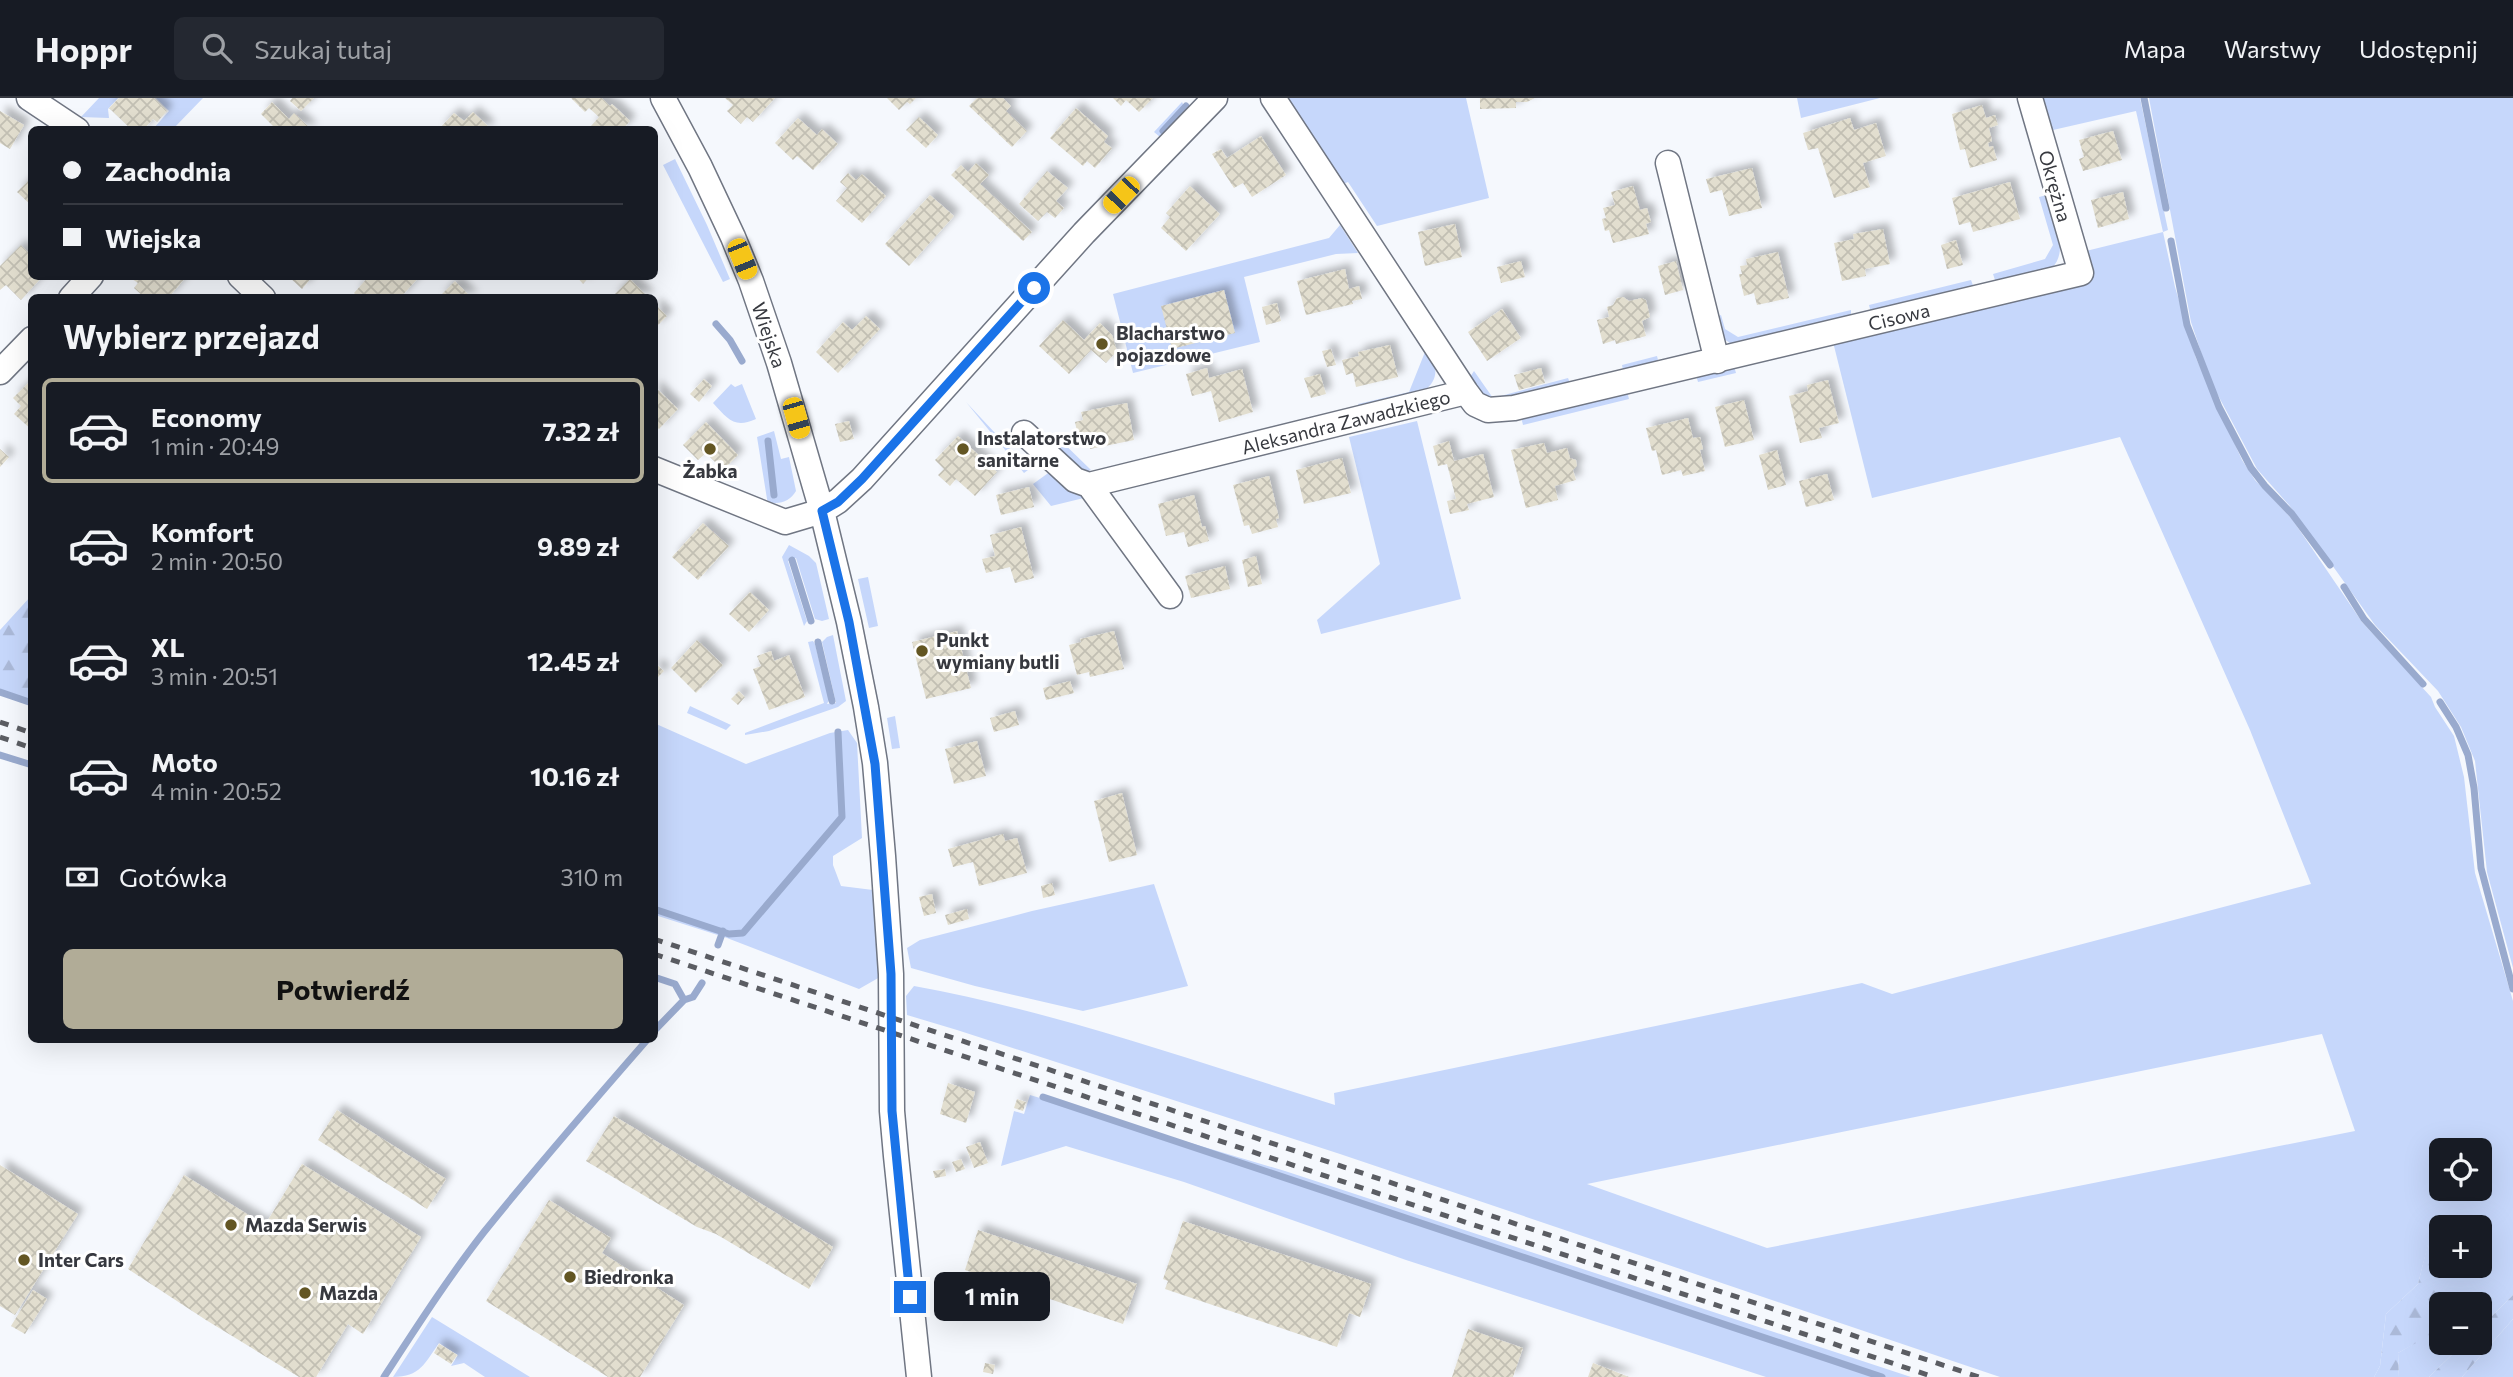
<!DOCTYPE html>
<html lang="pl">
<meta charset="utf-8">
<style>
:root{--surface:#171b24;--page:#242831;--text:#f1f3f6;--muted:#9ea1a6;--line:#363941;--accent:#b1ac97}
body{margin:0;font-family:Commissioner,sans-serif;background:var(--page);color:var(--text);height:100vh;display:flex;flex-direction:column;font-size:26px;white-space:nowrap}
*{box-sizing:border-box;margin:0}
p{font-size:23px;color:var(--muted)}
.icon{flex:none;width:38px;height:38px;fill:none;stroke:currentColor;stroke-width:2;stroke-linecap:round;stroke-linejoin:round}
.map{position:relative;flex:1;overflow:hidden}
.drawer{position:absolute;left:28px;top:196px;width:630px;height:749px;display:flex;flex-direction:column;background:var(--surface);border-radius:10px;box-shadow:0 7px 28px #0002}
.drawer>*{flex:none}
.top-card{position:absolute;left:28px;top:28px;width:630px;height:154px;border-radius:10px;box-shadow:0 7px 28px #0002;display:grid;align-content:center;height:154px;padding:0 35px;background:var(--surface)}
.fabs{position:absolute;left:2429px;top:1040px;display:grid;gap:14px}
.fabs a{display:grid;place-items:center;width:63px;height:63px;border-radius:10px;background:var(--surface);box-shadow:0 7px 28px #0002;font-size:35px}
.end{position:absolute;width:32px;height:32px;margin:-16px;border:9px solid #1a73e8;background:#fff;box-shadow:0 0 0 4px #fff}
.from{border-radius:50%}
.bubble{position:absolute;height:49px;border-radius:10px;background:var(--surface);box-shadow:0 7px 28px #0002;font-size:23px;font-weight:700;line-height:49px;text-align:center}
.car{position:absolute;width:21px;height:42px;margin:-21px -10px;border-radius:9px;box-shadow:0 0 5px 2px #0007;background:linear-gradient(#f5c518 24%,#345 0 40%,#f5c518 0 76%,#345 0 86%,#f5c518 0)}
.top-card b{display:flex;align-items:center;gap:24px;height:66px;font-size:26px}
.top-card b+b{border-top:2px solid var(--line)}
.top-card i{width:18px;height:18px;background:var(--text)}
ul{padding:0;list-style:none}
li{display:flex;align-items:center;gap:21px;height:105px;margin:0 14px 10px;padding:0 21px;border:4px solid transparent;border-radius:10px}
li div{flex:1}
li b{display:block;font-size:26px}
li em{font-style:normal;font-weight:700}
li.active{border-color:var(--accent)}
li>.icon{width:63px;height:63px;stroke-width:1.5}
h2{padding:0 35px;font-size:32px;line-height:84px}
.pay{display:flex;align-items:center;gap:18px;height:77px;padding:0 35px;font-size:26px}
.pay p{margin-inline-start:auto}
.cta{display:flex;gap:14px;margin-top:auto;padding:14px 35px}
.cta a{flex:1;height:80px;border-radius:10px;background:var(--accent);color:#111;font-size:28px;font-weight:700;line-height:80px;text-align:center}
header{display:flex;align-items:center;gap:42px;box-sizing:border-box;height:98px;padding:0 35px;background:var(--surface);border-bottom:2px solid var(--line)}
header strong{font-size:33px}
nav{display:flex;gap:38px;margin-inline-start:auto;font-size:24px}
.search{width:490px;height:63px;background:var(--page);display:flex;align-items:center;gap:18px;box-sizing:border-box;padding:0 24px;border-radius:10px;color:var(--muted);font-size:26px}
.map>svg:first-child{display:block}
.grass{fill:#c6d7fb;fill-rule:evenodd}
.forest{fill:url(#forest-firs)}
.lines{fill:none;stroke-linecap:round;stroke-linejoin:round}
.stream{stroke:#99aace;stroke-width:7}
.building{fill:url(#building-cross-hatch);filter:url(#shadow)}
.street-casing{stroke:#707683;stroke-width:27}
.street{stroke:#fff;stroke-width:24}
.rail{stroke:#5b5d63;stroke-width:5;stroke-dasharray:9 9;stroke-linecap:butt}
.route{stroke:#1a73e8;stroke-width:9}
.poi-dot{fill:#635623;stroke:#fff;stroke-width:2.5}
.labels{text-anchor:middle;stroke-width:6;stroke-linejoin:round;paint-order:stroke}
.street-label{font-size:19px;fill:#37393f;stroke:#fff}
.poi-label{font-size:19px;font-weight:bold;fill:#37393f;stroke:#fff;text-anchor:start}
</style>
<header>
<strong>Hoppr</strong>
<div class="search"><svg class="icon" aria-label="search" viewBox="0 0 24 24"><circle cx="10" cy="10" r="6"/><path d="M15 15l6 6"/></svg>Szukaj tutaj</div>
<nav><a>Mapa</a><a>Warstwy</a><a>Udostępnij</a></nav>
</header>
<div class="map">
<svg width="2513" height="1279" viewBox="0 0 2513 1279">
<defs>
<pattern id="forest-firs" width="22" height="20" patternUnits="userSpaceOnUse" patternTransform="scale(1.75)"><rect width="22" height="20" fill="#c6d7fb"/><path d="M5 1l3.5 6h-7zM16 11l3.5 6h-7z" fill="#abb9d8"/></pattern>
<pattern id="building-cross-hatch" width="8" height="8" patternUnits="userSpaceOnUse" patternTransform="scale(1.75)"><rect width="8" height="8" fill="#e2decf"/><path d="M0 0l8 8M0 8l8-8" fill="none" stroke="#c2bfb3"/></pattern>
<filter id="shadow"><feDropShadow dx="6" dy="-6" stdDeviation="3.5" flood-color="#0004"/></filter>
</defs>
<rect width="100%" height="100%" fill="#f5f8fd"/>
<path class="grass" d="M99 0H118L108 11 109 20 81 19Z
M156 0H203L173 31H153L169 13Z
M1286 0H1466L1489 100 1377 128 1348 84 1343 86Z
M1797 0H1880L1801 20Z
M2040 0H2140L2168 132 2163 134 2175 189 2196 260 2242 362 2255 382 2292 421 2362 524 2431 599 2435 609 2454 638 2464 679 2475 775 2513 903V1197L2480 1230V1206H2441V1244H2465L2429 1279H2399L2398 1255 2439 1231 2428 1147 2418 1186 2386 1216 2380 1268 2374 1279H2000L1340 1056 957 932 907 917 906 898 914 888C1058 914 1196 964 1335 1007L1334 995 1862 885 1892 896 2311 786 2250 632 2120 339 1872 400 1833 244 2075 185 2082 154 2163 134 2136 13 2053 32 2046 23ZM2322 936 2355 1033 1767 1150 1587 1086ZM2441 1052H2480V1090H2441ZM2441 1129H2480V1167H2441Z
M2149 0H2513V870L2487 774 2475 663 2461 629 2438 593 2375 527 2289 407 2257 371 2211 284 2191 224Z
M1182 4 1187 14 1160 39 1154 34Z
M675 61 707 127 730 181 723 184 663 67Z
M2047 97C2053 118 2070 152 2052 170L1996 185 1993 176 2045 161 2053 147 2039 99Z
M1340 127 1358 155 1336 156 1244 179 1260 244 1133 275 1113 196 1329 140Z
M1971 182 1974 190 1871 215 1869 207Z
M1851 212V221L1733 247 1724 241 1717 219 1721 217 1725 231 1738 239Z
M1425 254C1439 266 1439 282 1424 293L1360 310 1358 306 1409 294Z
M1657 258 1659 266 1623 272 1622 267Z
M1734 268 1736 275 1698 284 1696 277Z
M1474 273 1493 300 1568 280 1570 285 1498 304 1481 295 1470 279Z
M731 286 735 289 742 286 756 321C734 331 728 321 713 305Z
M1627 293 1629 301 1523 327 1521 319Z
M966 304 1025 367 1035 359 1040 363 1024 375Z
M1417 323 1461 501 1321 536 1317 522 1380 466 1349 339Z
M774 333 781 361 789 359 796 393C790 403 780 407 768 404L767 401 757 339Z
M1052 334 1091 372 1078 376 1049 343Z
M1051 373 1088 399 1051 408 1033 386Z
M789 447 809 458 816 465 829 521 822 523 815 521 796 460 788 463 807 523 804 528 782 459Z
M868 479 878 528 869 530 858 481Z
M833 537 846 603 838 609 769 633 745 637V635L824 605 808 544 813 543 815 546 829 602 827 606 836 605 822 544 827 539Z
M690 608 731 627 726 632 687 615Z
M895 618 900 650 892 651 887 620Z
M654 625 746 666 830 635 848 632 857 645 862 740 833 758V767L841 788 873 792 880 879 859 891 727 840 655 817Z
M1154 786 1188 888 1083 913 975 888 911 870 907 850 920 842 1032 813Z
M1030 997 1285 1073 1911 1279H1766L1406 1162 1184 1084 1066 1048 1001 1068 1014 1013 1024 1016Z
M432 1219 530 1279H485L464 1265 451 1268 458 1257 439 1245C425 1265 420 1279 393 1279Z
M2513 1221V1279H2462Z"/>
<path class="forest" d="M31 498V603L0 591V532Z
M2428 1145 2440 1232 2398 1255 2399 1279H2374L2380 1268 2386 1216 2418 1186Z
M2513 1197V1221L2462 1279H2429L2465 1244H2480V1230Z"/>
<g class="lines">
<path class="stream" d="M2144 0 2166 110
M1163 33 1186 8
M2171 143 2187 227 2219 309 2251 370 2265 388 2292 416 2330 467
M716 226 730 242 742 263
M768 343 774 397
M792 462 811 523
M2344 489 2364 521 2423 586
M818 544 832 603
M0 594 32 605
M2440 604 2456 629 2468 657 2474 690 2481 770 2513 891
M0 657 32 667
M654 811 729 836 743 835 842 719 838 634
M718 847 723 833
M654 879 675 886 684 902
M654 933 684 902 693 899 702 885
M1043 999 1882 1279
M384 1279C416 1230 448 1180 484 1134 537 1068 592 1005 647 942"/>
</g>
<path class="building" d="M119 0H154L167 13 157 24 153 21 143 32H132L109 10Z
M292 0H314L301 13 290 3Z
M571 0H602L610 8 612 6 630 23 622 32H595L591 28 599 19 589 10 585 14Z
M725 0H775L753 24 747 19 741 26 727 13 733 7Z
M887 0H916L910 6 907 4 899 12Z
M977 0H1003L1011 8 1006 13 1027 33 1012 49 969 8Z
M1113 0H1153L1139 14 1126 2 1121 8Z
M1480 0H1535L1527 4H1516V10L1480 11Z
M272 4 289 21 294 15 312 32H277L261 16Z
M1982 7 1986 20 1995 17 1998 27 1989 30 1992 43 1988 45 1989 49 1993 48 1997 62 1970 70 1965 51 1960 52 1952 16Z
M1076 10 1108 38 1104 44 1112 50 1095 70 1087 63 1083 68 1050 40Z
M0 13 24 27 10 51 0 45Z
M473 14 489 29 486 32H438L454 15 464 23Z
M919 19 938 37 926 50 906 32Z
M798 20 817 37 822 31 838 46 813 72 797 58 793 62 775 45Z
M1850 20 1854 32 1876 25 1886 58 1863 65 1870 89 1834 100 1818 50 1808 52 1803 35Z
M2113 33 2122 62 2083 73 2079 61 2084 59 2079 42Z
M1261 38 1286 77 1252 99 1243 85 1234 90 1212 56 1221 51 1227 60Z
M976 65 989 77 980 86 1032 134 1023 143 951 77 961 67 968 74Z
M1752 70 1762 110 1729 118 1722 92 1710 95 1706 81Z
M1047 73 1068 90 1056 103 1064 110 1055 120 1047 114 1038 123 1019 106Z
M848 75 856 82 862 76 886 98 862 125 836 103 847 90 840 84Z
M28 83 32 87V108L17 94Z
M2010 84 2020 121 1973 134 1970 124 1959 127 1952 100Z
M1190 88 1220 116 1186 153 1161 130 1170 119 1166 115Z
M1633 88 1640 112 1647 110 1651 124 1646 126 1649 136 1613 145 1609 132 1605 133 1602 121 1606 120 1603 110 1615 107 1611 94Z
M2123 94 2129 121 2098 130 2091 102Z
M930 97 954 118 909 168 885 146Z
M1455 126 1462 159 1425 168 1418 134Z
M1883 131 1890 166 1865 171 1866 178 1842 183 1834 145 1854 141 1853 136Z
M1956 142 1963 167 1947 171 1941 147Z
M21 147 32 158V178H43L21 202 6 187 0 192V168Z
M1778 154 1789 200 1757 207 1754 195 1744 198 1739 176H1742L1740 168 1747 167 1746 161Z
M1521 163 1525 179 1501 185 1497 169Z
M1676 163 1683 192 1665 197 1658 168Z
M1345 171 1349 191 1359 188 1362 201 1352 203 1353 206 1306 217 1297 183Z
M134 178H187L168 200H145L134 190 138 185 132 181Z
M288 178H313L302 191Z
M369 178H420L400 200H359L354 195Z
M576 178H590L583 186Z
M630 181 649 200H611Z
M455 183 472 200H438Z
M1224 192 1235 235 1172 251 1161 208Z
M1623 199 1629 203 1642 200 1646 202 1650 219 1642 223 1646 238 1616 246 1615 242 1603 246 1597 222 1609 219 1607 209 1613 207 1617 200Z
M654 205 667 218 654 231Z
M1277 205 1281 223 1266 227 1262 209Z
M1502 211 1521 240 1487 263 1468 234Z
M866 218 880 231 838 275 816 254 843 224 852 232Z
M1063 222 1084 242 1100 225 1112 237 1117 253 1106 265 1091 252 1069 276 1039 248Z
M1390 247 1398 279 1356 289 1353 275 1346 277 1342 262 1359 258 1358 254Z
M1331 251 1336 267 1327 269 1322 253Z
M1207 270 1209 280 1242 271 1253 314 1219 324 1211 293 1192 298 1186 276Z
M1541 270 1545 285 1519 292 1514 277Z
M1320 276 1326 296 1311 300 1304 280Z
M32 281V332L14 316 21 308 13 300Z
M704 281 712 288 699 304 690 296Z
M1828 282 1839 325 1819 330 1822 340 1800 345 1789 298 1808 293 1807 287Z
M654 288 678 311 659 331 654 327Z
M1744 302 1754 342 1725 349 1715 309Z
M1127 305 1134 342 1090 351 1087 336 1078 338 1075 324 1083 322 1081 314Z
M1688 320 1693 340 1700 339 1703 351 1700 352 1705 373 1683 378 1681 372 1662 377 1656 352 1652 353 1646 330Z
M849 323 854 341 840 344 835 326Z
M706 324 738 357 723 372 706 355 698 362 683 347Z
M958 338 997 374 975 398 956 381 950 388 938 377 944 371 935 362Z
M1449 343 1454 363 1483 356 1494 399 1467 406 1469 412 1450 416 1447 403 1456 401 1447 366 1438 368 1433 348Z
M1544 345 1547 355 1567 350 1570 360 1576 362 1577 368 1573 372 1576 382 1555 388 1558 402 1526 410 1511 352Z
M0 351 9 359 0 369Z
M1777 352 1786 387 1768 392 1759 357Z
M1342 360 1351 395 1304 406 1296 372Z
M1827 376 1834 402 1806 409 1799 383Z
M1269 378 1279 420 1276 421 1278 429 1252 436 1249 427 1244 428 1233 387Z
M1029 389 1034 409 1001 417 996 397Z
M1194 397 1202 429 1205 428 1209 443 1188 449 1184 434 1166 438 1158 406Z
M703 425 729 448 698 482 672 459Z
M1021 429 1034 480 1015 485 1010 469 986 475 982 461 995 458 990 437Z
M1256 458 1262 486 1248 489 1242 462Z
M1225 468 1230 491 1191 500 1185 478Z
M750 494 769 512 749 534 729 516Z
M957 533 971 590 926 601 912 544Z
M1114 533 1124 571 1090 579 1089 574 1077 577 1069 547 1081 544 1080 541Z
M697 542 723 567 696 595 671 570Z
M771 553 774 563 789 557 805 599 769 612 753 571 761 568 757 558Z
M657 567 664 573 656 581 654 569Z
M1070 583 1074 595 1046 602 1043 590Z
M739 593 745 599 738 607 731 601Z
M1015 613 1019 627 994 634 990 620Z
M977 643 986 678 954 686 945 651Z
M1122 695 1137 757 1109 764 1094 703Z
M1003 736 1005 743 1017 740 1027 775 979 788 973 764 953 769 948 751Z
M1052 785 1055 797 1043 800 1041 788Z
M932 796 936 815 924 818 919 799Z
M967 811 969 821 948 827 945 817Z
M948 985 975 994 966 1025 940 1016Z
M1017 1001 1026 1004 1023 1013 1014 1010Z
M337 1012 446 1081 427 1111 318 1042Z
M614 1018 833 1149 809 1191 716 1136 697 1129 586 1063Z
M980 1044 988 1065 974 1070 966 1049Z
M961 1061 965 1071 956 1074 952 1064Z
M302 1066 421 1139 363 1236 348 1226 316 1279H299L206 1222 128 1171 184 1077 265 1127Z
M0 1067 78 1116 15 1217 0 1208Z
M945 1071 946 1078 935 1080 933 1073Z
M549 1102 611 1140 602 1155 684 1207 640 1279H608L486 1203Z
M1183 1123 1371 1186 1360 1219 1349 1215 1337 1249 1165 1191 1168 1183 1163 1181Z
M978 1132 1137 1186 1123 1226 965 1172Z
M33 1192 47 1201 25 1236 11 1228Z
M1468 1231 1523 1250 1513 1279H1452Z
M439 1246 457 1257 451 1266 434 1255Z
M985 1265 995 1267 993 1276 983 1274Z
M1593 1265 1629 1279H1588Z"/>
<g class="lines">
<g class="street-casing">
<path id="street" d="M29 0 77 32
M663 0 700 69 733 139 751 183 779 265 822 413 849 524 866 609 875 665 883 758 891 876 892 1013 896 1058 919 1279
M1273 0 1466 294 1475 306 1488 312 1514 310 2081 175 2030 0
M1668 65 1717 263
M240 178 263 200
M71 200 91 178
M0 274 32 241
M1024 335 1075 382 1089 387 1466 294
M654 371 785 424 822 413 838 403 862 381 1084 135 1215 0
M1089 387 1170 498"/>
</g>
<use href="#street" class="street"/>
<path class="rail" d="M0 624 32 635
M0 639 32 650
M654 841 1979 1279
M654 856 1934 1279"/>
</g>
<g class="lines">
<path class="route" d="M910 1199 892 1013 891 876 875 666 849 524 822 413 838 404 862 381 1034 190"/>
</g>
<g class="poi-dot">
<circle cx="1102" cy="246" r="7"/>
<circle cx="710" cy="351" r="7"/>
<circle cx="963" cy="351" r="7"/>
<circle cx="922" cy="553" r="7"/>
<circle cx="231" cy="1127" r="7"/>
<circle cx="24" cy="1162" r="7"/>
<circle cx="570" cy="1179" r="7"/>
<circle cx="305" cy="1195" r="7"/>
</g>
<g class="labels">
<g class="street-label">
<text transform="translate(2055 88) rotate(74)" y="7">Okrężna</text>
<text transform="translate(1899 219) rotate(-14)" y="7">Cisowa</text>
<text transform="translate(769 237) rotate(71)" y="7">Wiejska</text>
<text transform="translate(1346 324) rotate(-14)" y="7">Aleksandra Zawadzkiego</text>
</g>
<g class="poi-label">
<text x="1116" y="242">Blacharstwo<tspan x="1116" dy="22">pojazdowe</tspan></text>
<text x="977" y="347">Instalatorstwo<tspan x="977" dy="22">sanitarne</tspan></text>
<text x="710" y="380" text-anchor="middle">Żabka</text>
<text x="936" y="549">Punkt<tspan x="936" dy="22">wymiany butli</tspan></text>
<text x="245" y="1134">Mazda Serwis</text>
<text x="38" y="1169">Inter Cars</text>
<text x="584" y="1186">Biedronka</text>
<text x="319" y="1202">Mazda</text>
</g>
</g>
</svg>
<div class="fabs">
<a><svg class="icon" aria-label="locate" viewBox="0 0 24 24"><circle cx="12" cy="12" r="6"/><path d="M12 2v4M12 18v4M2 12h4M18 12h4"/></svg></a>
<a>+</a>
<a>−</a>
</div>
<i class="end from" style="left:1034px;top:190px"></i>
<i class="end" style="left:910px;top:1199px"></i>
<div class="bubble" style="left:934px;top:1174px;width:116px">1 min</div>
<i class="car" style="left:1121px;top:97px;rotate:224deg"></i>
<i class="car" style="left:742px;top:161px;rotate:158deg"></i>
<i class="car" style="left:796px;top:320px;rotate:164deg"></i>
<div class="top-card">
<b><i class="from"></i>Zachodnia</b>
<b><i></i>Wiejska</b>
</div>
<section class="drawer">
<h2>Wybierz przejazd</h2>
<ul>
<li class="active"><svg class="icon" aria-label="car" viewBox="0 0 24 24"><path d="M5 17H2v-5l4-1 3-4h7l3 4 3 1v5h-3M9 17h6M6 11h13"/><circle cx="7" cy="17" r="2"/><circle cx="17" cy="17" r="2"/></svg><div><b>Economy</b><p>1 min · 20:49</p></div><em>7.32 zł</em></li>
<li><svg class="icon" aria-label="car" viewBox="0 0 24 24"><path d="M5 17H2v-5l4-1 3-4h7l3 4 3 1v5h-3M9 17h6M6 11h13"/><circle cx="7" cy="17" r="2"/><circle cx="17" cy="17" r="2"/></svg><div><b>Komfort</b><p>2 min · 20:50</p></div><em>9.89 zł</em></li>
<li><svg class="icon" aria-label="car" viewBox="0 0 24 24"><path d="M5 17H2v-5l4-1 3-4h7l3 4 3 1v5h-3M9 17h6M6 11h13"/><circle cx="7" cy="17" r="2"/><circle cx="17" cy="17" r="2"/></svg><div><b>XL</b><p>3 min · 20:51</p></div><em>12.45 zł</em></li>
<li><svg class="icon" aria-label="car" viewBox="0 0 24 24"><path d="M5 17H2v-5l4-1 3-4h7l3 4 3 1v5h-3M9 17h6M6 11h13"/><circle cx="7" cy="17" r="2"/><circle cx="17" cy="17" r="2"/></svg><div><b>Moto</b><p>4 min · 20:52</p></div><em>10.16 zł</em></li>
</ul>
<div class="pay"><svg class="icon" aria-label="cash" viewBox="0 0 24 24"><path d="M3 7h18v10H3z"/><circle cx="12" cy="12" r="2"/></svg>Gotówka<p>310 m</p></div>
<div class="cta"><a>Potwierdź</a></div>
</section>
</div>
